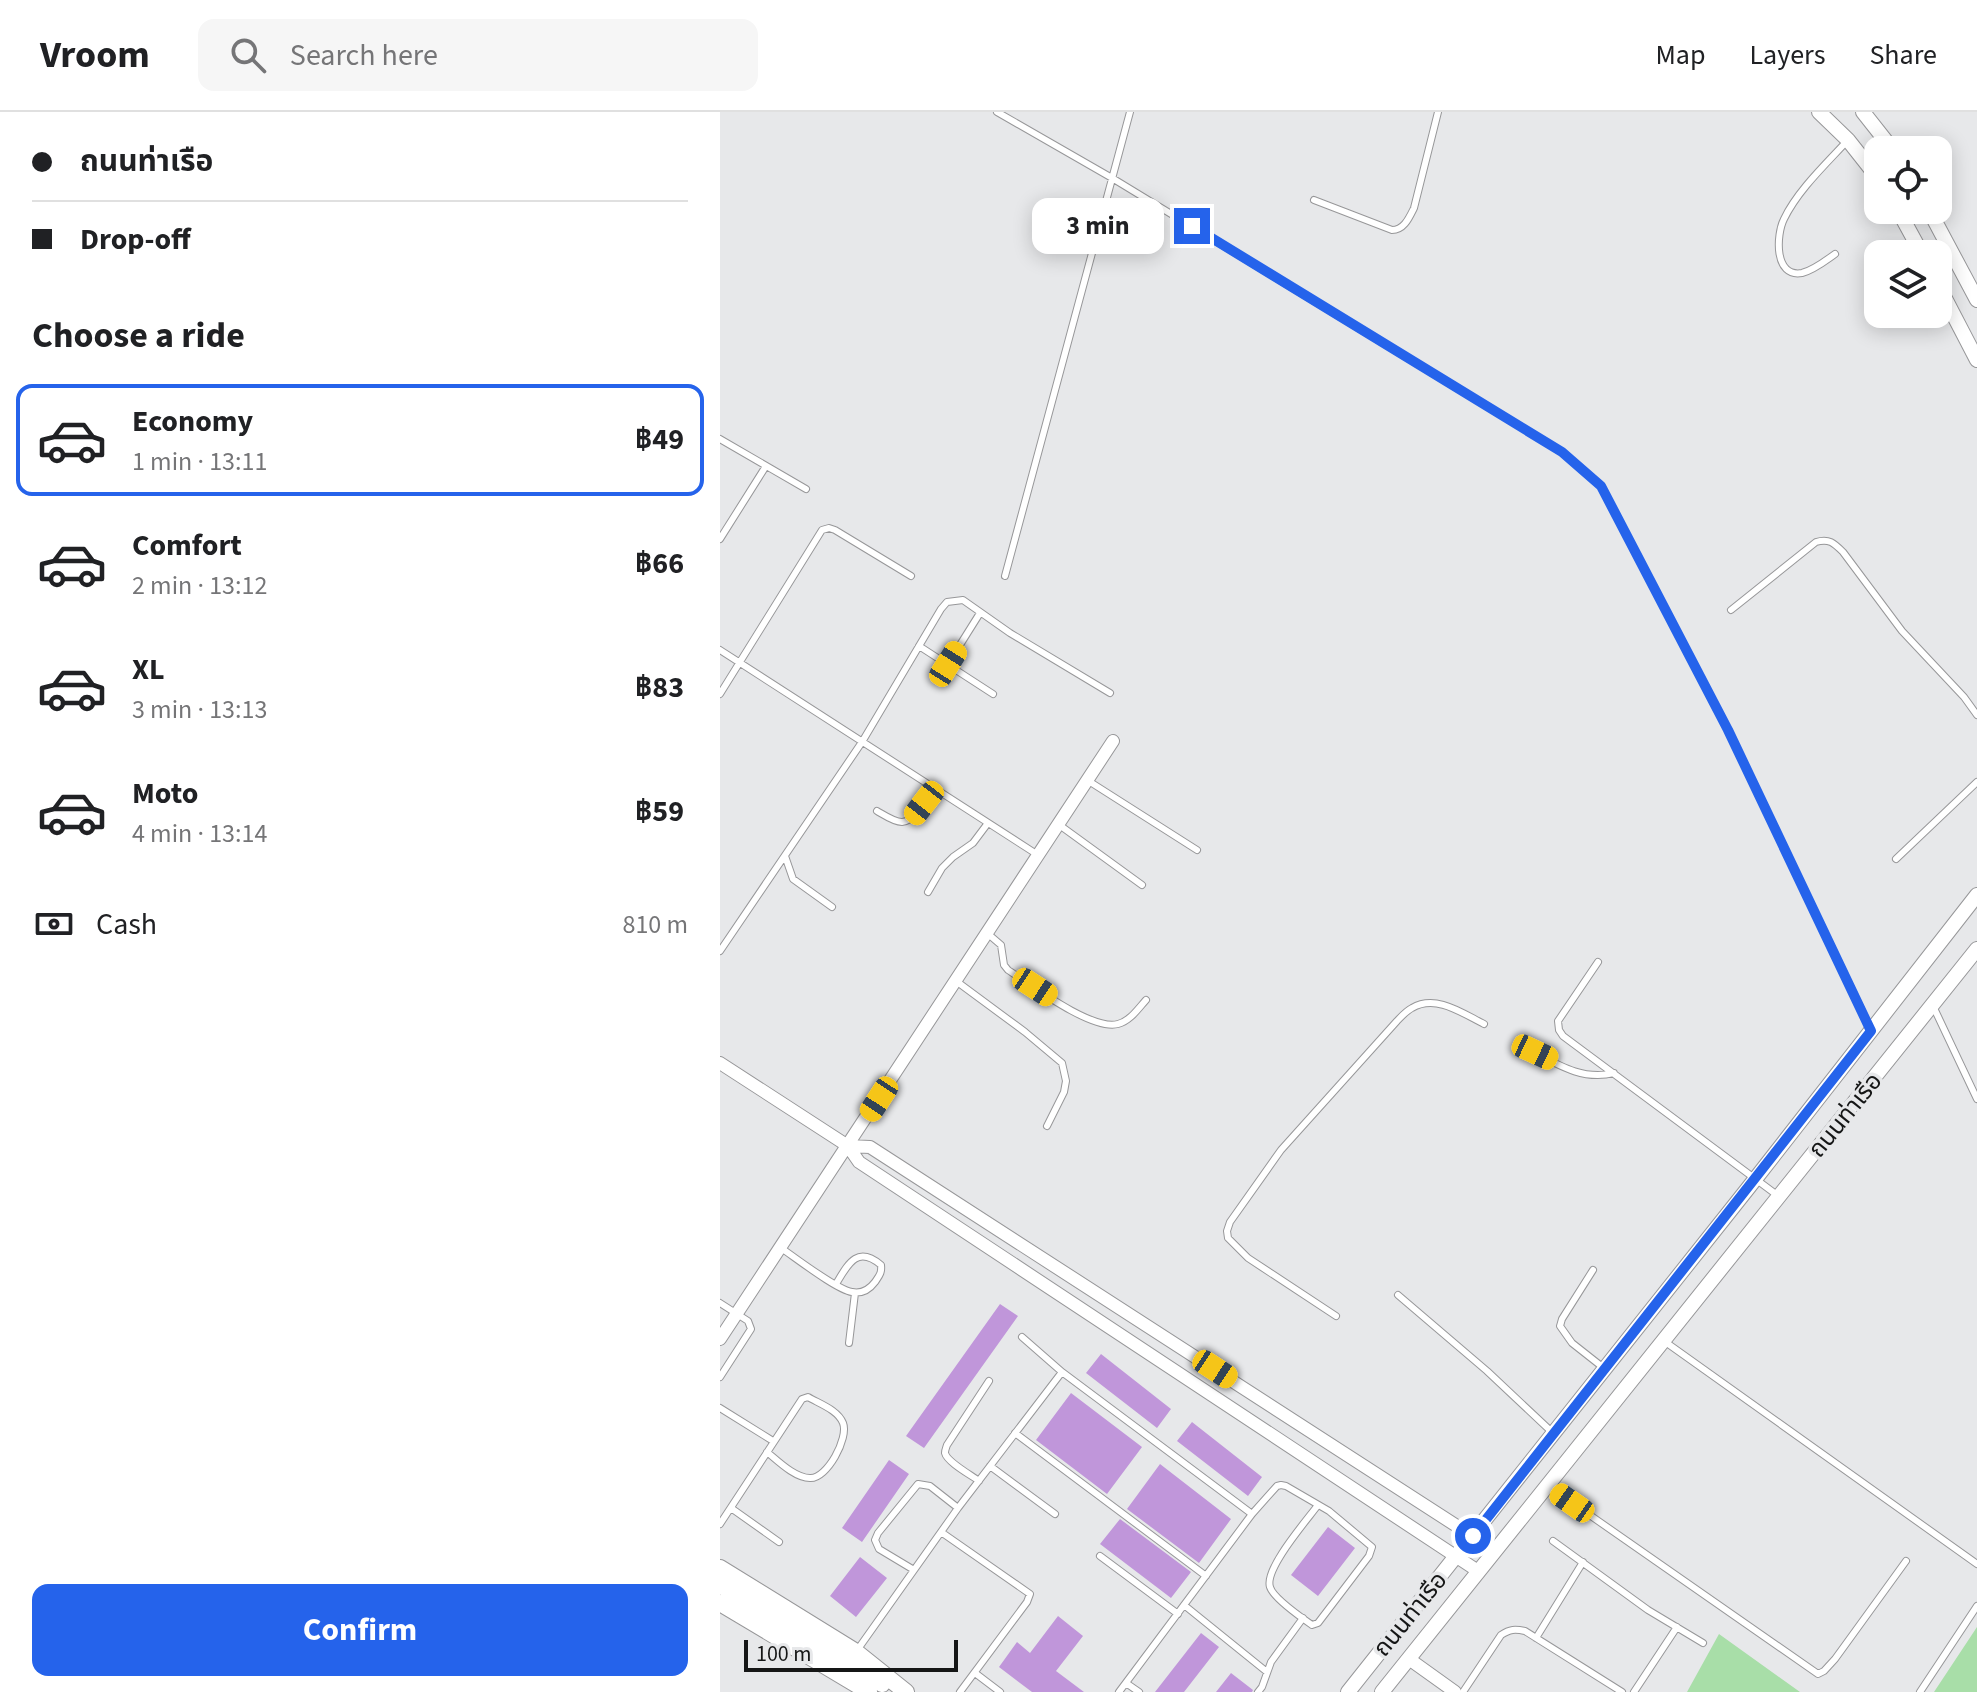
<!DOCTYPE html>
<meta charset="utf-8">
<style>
:root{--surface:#fff;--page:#f6f6f6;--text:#202124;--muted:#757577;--line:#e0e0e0;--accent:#2563eb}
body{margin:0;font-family:"Source Sans 3","Noto Sans Thai",sans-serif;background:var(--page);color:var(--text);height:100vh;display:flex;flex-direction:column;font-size:30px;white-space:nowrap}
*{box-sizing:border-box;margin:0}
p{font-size:26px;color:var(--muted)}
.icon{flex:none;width:44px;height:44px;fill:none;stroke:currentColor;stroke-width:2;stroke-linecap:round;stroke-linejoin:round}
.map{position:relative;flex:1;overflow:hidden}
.sheet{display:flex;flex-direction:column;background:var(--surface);width:720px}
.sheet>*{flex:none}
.hud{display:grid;align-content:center;height:176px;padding:0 32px;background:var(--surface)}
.buttons{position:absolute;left:1144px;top:24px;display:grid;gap:16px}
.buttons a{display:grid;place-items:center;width:88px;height:88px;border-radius:16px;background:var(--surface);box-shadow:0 4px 20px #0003;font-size:40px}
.scale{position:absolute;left:24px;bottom:20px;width:214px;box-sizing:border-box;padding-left:8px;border:4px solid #151616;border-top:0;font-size:22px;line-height:28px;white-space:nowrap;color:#151616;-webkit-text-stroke:6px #e7e8ea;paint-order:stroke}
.end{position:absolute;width:36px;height:36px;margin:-18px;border:10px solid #2563eb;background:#fff;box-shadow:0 0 0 4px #fff}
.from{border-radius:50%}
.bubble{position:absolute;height:56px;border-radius:16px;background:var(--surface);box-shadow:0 4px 20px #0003;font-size:26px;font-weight:700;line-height:56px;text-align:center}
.car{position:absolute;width:24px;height:48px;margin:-24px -12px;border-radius:10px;box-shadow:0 0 6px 2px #0007;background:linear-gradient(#f5c518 24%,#345 0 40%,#f5c518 0 76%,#345 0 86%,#f5c518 0)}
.hud b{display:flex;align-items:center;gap:28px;height:76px;font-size:30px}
.hud b+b{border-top:2px solid var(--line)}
.hud i{width:20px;height:20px;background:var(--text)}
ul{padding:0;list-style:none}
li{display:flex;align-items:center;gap:24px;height:112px;margin:0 16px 12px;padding:0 16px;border:4px solid transparent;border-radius:16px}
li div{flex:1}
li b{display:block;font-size:30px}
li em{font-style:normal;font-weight:700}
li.selected{border-color:var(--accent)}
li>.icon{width:72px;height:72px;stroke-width:1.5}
h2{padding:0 32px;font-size:36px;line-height:96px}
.pay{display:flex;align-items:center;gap:20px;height:88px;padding:0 32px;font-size:30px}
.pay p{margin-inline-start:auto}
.cta{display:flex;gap:16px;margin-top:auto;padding:16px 32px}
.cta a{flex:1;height:92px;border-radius:16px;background:var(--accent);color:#fff;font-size:32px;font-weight:700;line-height:92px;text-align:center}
header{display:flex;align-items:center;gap:48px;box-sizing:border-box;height:112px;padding:0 40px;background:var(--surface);border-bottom:2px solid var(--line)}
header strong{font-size:38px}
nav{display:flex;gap:44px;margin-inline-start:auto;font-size:28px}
.search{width:560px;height:72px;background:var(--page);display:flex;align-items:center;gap:20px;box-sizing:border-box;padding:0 28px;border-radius:16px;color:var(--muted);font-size:30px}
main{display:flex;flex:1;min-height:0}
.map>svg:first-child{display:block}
.green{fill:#a8dea8}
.building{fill:#c096da}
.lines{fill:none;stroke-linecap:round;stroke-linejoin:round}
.service-casing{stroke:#979799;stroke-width:8}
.minor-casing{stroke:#979799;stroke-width:14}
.tertiary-casing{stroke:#979799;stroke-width:16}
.secondary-casing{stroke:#979799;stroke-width:18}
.service{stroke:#fff;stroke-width:6}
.minor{stroke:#fff;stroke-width:12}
.tertiary{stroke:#fff;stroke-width:14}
.secondary{stroke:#fff;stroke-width:16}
.route{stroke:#2563eb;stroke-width:10}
.labels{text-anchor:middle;stroke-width:7;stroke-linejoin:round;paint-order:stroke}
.street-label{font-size:24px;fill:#151616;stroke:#e7e8ea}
</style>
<header>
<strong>Vroom</strong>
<div class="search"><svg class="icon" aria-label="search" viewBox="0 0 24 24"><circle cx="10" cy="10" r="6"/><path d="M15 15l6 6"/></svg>Search here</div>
<nav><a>Map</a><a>Layers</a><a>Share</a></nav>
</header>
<main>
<section class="sheet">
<div class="hud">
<b><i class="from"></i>ถนนท่าเรือ</b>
<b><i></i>Drop-off</b>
</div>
<h2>Choose a ride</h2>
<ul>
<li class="selected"><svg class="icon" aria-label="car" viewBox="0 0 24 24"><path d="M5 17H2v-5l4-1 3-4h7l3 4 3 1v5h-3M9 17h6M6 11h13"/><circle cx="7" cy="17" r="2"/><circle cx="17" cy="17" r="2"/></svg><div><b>Economy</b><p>1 min · 13:11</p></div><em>฿49</em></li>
<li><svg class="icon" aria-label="car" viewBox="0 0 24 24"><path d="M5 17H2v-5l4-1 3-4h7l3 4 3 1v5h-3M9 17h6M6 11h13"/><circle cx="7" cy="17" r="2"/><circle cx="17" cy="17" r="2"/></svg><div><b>Comfort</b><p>2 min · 13:12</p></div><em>฿66</em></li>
<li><svg class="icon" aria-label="car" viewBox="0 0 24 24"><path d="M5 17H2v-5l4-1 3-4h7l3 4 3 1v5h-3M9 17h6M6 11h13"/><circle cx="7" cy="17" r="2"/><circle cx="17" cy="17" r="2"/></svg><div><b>XL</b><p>3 min · 13:13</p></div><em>฿83</em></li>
<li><svg class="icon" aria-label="car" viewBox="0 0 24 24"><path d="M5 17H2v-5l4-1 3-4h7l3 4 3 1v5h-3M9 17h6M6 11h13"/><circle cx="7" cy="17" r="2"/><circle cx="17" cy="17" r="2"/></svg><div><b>Moto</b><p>4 min · 13:14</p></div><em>฿59</em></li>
</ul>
<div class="pay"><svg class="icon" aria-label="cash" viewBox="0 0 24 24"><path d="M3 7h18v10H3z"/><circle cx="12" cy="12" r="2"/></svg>Cash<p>810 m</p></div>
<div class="cta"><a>Confirm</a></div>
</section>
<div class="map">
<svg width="1257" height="1580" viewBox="0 0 1257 1580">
<rect width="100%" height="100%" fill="#e7e8ea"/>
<path class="green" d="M1257 1515V1580H1214Z
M999 1522 1080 1580H967Z"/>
<path class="building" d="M280 1192 298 1204 204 1336 186 1324Z
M381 1242 451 1297 437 1316 366 1261Z
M351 1281 422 1335 387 1382 316 1328Z
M472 1310 542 1365 528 1384 457 1329Z
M169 1348 189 1362 142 1430 122 1416Z
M440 1352 511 1407 479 1451 407 1397Z
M400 1407 471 1460 451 1486 380 1432Z
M608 1415 635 1436 598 1484 571 1463Z
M140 1445 167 1466 136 1505 110 1484Z
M338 1504 363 1524 336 1559 364 1580H312L279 1555 297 1530 310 1541Z
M481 1521 499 1535 464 1580H435Z
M511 1561 533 1578 532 1580H496Z"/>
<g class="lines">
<g class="service-casing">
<path id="service" d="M277 0 392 66 842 340 881 374 1008 618 1150 916
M594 88 672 118C684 118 689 106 694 96L718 0
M1115 142C1105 149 1094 158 1082 161 1054 166 1056 123 1064 107 1078 78 1106 52 1128 28
M0 327 86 377
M0 427 46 354
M285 464 410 0
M1011 498 1096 430C1109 426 1114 431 1123 440L1182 519 1244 585 1257 603
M199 534 273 582
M0 538 318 743
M228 552 260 501
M0 582 102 418 109 416 115 418 191 464
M367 668 477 738
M157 699C164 703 174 710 182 710 196 709 208 686 215 677
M338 712 422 773
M65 744 73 767 112 795
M1176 747 1257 670
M208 780 222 756 233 745 253 731 268 711
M267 821 281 833 284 853 288 858C311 873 372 919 398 912 410 909 418 897 426 888
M0 839 142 630 221 497 227 490 243 488 290 521 390 581
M878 850 838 909 839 918 843 924 1057 1083
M236 869 305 920 342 951 346 969 344 980 327 1014
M1213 894 1257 987
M800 933C831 948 859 970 894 961
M61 1136C76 1146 117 1178 132 1180 142 1182 149 1178 155 1170 159 1164 162 1161 161 1153 137 1133 128 1152 116 1172
M873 1158 842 1207 840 1214 852 1231 885 1257
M678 1183 767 1259 834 1322
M0 1191 28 1209 31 1217 0 1265
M616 1204 528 1146 508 1126 507 1119 510 1110 561 1038 677 909C681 905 686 899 692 896 716 882 742 901 764 912
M302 1225 342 1260 532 1402
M944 1229 1257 1452
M129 1231 135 1181
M0 1296 53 1329
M295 1321 486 1464
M270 1354 335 1402
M259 1369C251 1363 227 1350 225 1341 225 1338 226 1336 227 1333L269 1269
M828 1374 1098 1562 1104 1559 1115 1547 1186 1449
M11 1396 59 1430
M0 1412 82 1287 88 1285C100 1292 118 1298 123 1311 129 1326 107 1367 90 1366 75 1366 58 1349 47 1340
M221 1420 310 1482 307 1490 240 1580
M833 1429 928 1498 983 1531
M380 1444 458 1502
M194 1458 159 1437 155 1428 158 1421 198 1372 210 1374 238 1396
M464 1493 547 1560
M816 1526 863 1450
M138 1537 238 1396 342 1260
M255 1561 280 1580
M406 1571 419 1580
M399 1580 532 1402 557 1374 561 1373 566 1374 609 1399 652 1435 649 1444 598 1511 592 1513C582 1506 553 1486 550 1475 544 1457 587 1408 598 1393
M538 1580 542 1575 551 1550 583 1506
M743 1580 781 1523C790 1517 795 1517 805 1519L902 1580
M914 1580 957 1515
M1200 1580 1257 1494"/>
</g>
<g class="minor-casing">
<path id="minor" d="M0 951 128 1034 139 1050 758 1459
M128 1034 150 1035 774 1438
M0 1227 393 629
M689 1547 735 1580"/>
</g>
<g class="tertiary-casing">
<path id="tertiary" d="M1099 0 1128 28 1158 66
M1143 0 1173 38
M1178 98 1202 142
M1209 98 1257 188
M1218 173 1257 248
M628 1580 1029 1075 1257 783
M662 1580 1257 837"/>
</g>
<g class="secondary-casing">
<path id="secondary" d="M0 1456 136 1540 186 1580
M0 1473 162 1572
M0 1491 149 1580"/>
</g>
<use href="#service" class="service"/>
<use href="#minor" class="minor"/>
<use href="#tertiary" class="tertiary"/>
<use href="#secondary" class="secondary"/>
</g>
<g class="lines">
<path class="route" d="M472 114 842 340 881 374 1008 618 1151 919 753 1424"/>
</g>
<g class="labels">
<g class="street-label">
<text transform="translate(1125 1003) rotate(-51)" y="8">ถนนท่าเรือ</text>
<text transform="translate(690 1502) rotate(-51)" y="8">ถนนท่าเรือ</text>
</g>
</g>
</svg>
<div class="buttons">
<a><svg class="icon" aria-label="locate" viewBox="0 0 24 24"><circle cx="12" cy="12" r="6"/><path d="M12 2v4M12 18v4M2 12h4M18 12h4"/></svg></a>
<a><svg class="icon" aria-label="layers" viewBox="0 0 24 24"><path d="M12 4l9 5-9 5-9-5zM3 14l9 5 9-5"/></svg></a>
</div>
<div class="scale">100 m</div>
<i class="end from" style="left:753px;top:1424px"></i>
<i class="end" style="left:472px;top:114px"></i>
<div class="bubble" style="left:312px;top:86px;width:132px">3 min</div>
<i class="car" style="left:228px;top:552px;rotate:32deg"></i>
<i class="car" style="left:204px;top:691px;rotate:218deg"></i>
<i class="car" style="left:315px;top:875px;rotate:123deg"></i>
<i class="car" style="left:815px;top:940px;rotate:115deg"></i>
<i class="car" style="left:159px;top:987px;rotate:213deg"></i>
<i class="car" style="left:495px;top:1257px;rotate:123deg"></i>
<i class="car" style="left:852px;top:1391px;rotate:305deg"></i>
</div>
</main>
